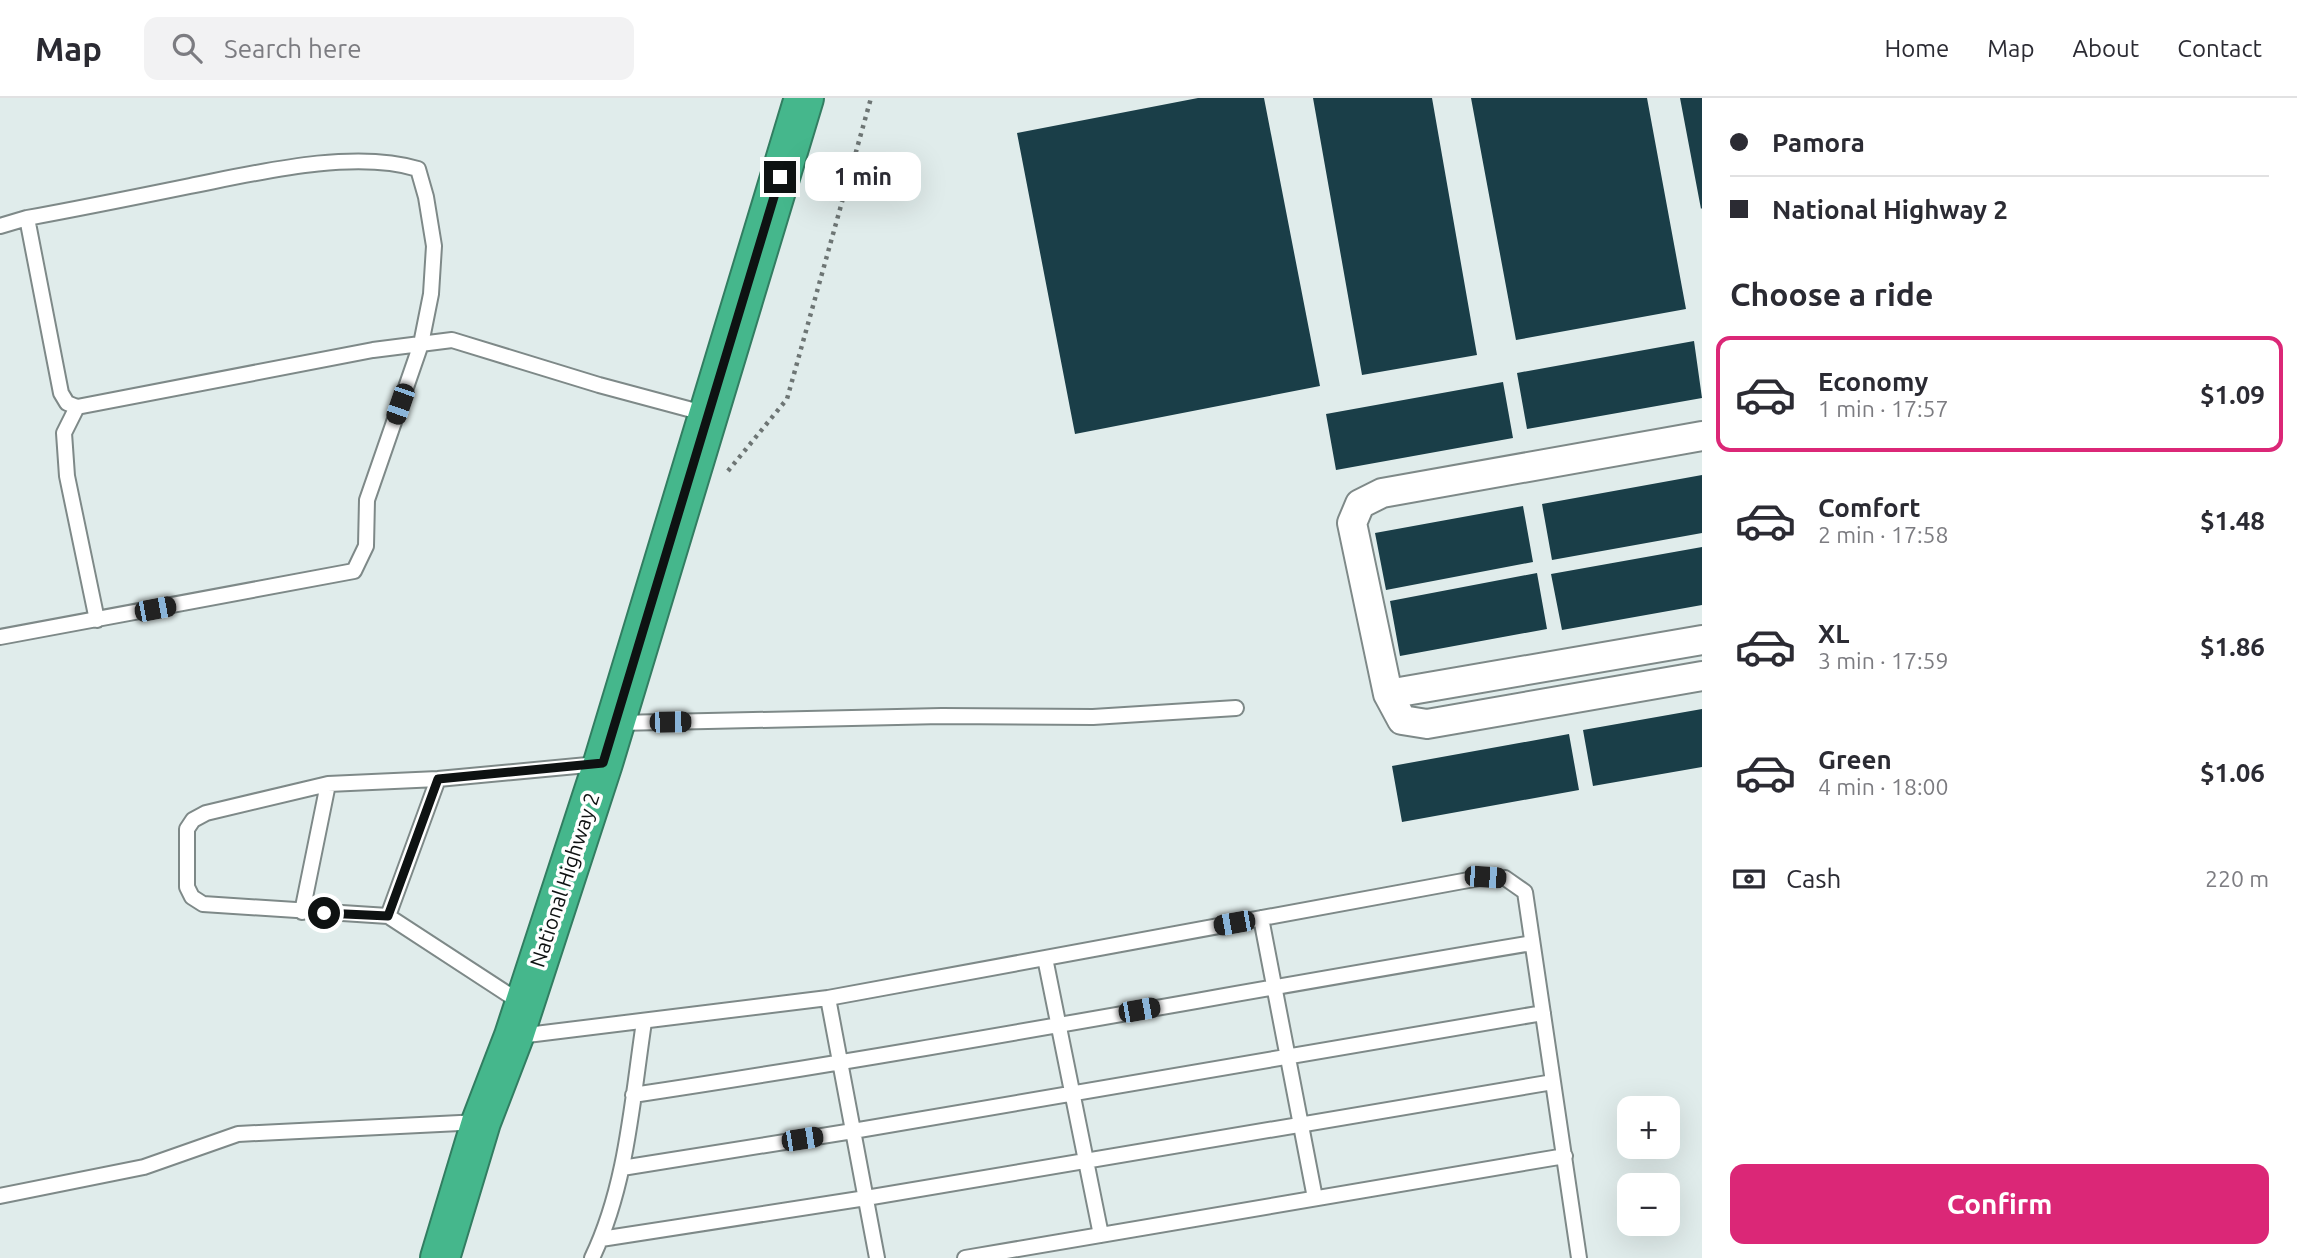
<!DOCTYPE html>
<meta charset="utf-8">
<style>
:root{--surface:#fff;--page:#f2f2f3;--text:#2b2b33;--muted:#7c7c81;--line:#e1e1e2;--accent:#db2777}
body{margin:0;font-family:Ubuntu,sans-serif;background:var(--page);color:var(--text);height:100vh;display:flex;flex-direction:column;font-size:26px;white-space:nowrap}
*{box-sizing:border-box;margin:0}
p{font-size:23px;color:var(--muted)}
.icon{flex:none;width:38px;height:38px;fill:none;stroke:currentColor;stroke-width:2;stroke-linecap:round;stroke-linejoin:round}
.map{position:relative;flex:1;overflow:hidden}
.details{display:flex;flex-direction:column;background:var(--surface);width:595px}
.details>*{flex:none}
.top-card{display:grid;align-content:center;height:154px;padding:0 28px;background:var(--surface)}
.buttons{position:absolute;left:1617px;top:998px;display:grid;gap:14px}
.buttons a{display:grid;place-items:center;width:63px;height:63px;border-radius:14px;background:var(--surface);box-shadow:0 7px 28px #0002;font-size:35px}
.end{position:absolute;width:32px;height:32px;margin:-16px;border:9px solid #0e1212;background:#fff;box-shadow:0 0 0 4px #fff}
.from{border-radius:50%}
.bubble{position:absolute;height:49px;border-radius:14px;background:var(--surface);box-shadow:0 7px 28px #0002;font-size:23px;font-weight:700;line-height:49px;text-align:center}
.car{position:absolute;width:21px;height:42px;margin:-21px -10px;border-radius:9px;box-shadow:0 0 5px 2px #0007;background:linear-gradient(#222 24%,#8ab4d8 0 40%,#222 0 76%,#8ab4d8 0 86%,#222 0)}
.top-card b{display:flex;align-items:center;gap:24px;height:66px;font-size:26px}
.top-card b+b{border-top:2px solid var(--line)}
.top-card i{width:18px;height:18px;background:var(--text)}
ul{padding:0;list-style:none}
li{display:flex;align-items:center;gap:21px;height:116px;margin:0 14px 10px;padding:0 14px;border:4px solid transparent;border-radius:14px}
li div{flex:1}
li b{display:block;font-size:26px}
li em{font-style:normal;font-weight:700}
li.selected{border-color:var(--accent)}
li>.icon{width:63px;height:63px;stroke-width:1.5}
h2{padding:0 28px;font-size:32px;line-height:84px}
.pay{display:flex;align-items:center;gap:18px;height:77px;padding:0 28px;font-size:26px}
.pay p{margin-inline-start:auto}
.action{display:flex;gap:14px;margin-top:auto;padding:14px 28px}
.action a{flex:1;height:80px;border-radius:14px;background:var(--accent);color:#fff;font-size:28px;font-weight:700;line-height:80px;text-align:center}
header{display:flex;align-items:center;gap:42px;box-sizing:border-box;height:98px;padding:0 35px;background:var(--surface);border-bottom:2px solid var(--line)}
header strong{font-size:33px}
nav{display:flex;gap:38px;margin-inline-start:auto;font-size:24px}
.search{width:490px;height:63px;background:var(--page);display:flex;align-items:center;gap:18px;box-sizing:border-box;padding:0 24px;border-radius:14px;color:var(--muted);font-size:26px}
main{display:flex;flex:1;min-height:0}
.map>svg:first-child{display:block}
.building{fill:#1a3e48}
.lines{fill:none;stroke-linecap:round;stroke-linejoin:round}
.lane-casing{stroke:#7e8988;stroke-width:18}
.street-casing{stroke:#7e8988;stroke-width:32}
.highway-casing{stroke:#327d61;stroke-width:42}
.path{stroke:#6d7574;stroke-width:4.5;stroke-dasharray:3.5 5;stroke-linecap:butt}
.lane{stroke:#fff;stroke-width:14}
.street{stroke:#fff;stroke-width:28}
.highway{stroke:#45b78c;stroke-width:38}
.route{stroke:#0e1212;stroke-width:9}
.labels{text-anchor:middle;stroke-width:7;stroke-linejoin:round;paint-order:stroke}
.street-label{font-size:21px;fill:#0e1212;stroke:#fff}
</style>
<header>
<strong>Map</strong>
<div class="search"><svg class="icon" aria-label="search" viewBox="0 0 24 24"><circle cx="10" cy="10" r="6"/><path d="M15 15l6 6"/></svg>Search here</div>
<nav><a>Home</a><a>Map</a><a>About</a><a>Contact</a></nav>
</header>
<main>
<div class="map">
<svg width="1702" height="1160" viewBox="0 0 1702 1160">
<rect width="100%" height="100%" fill="#e0eceb"/>
<path class="building" d="M1198 0H1264L1320 288 1075 336 1017 35Z
M1313 0H1432L1477 257 1362 277Z
M1471 0H1647L1686 211 1516 242Z
M1680 0H1702V110L1701 111Z
M1694 243 1702 300 1527 331 1517 275Z
M1503 284 1513 340 1336 372 1326 316Z
M1702 377V435L1552 462 1542 406Z
M1523 408 1533 464 1386 492 1375 435Z
M1702 449V507L1562 532 1551 476Z
M1537 475 1547 531 1400 558 1390 503Z
M1702 611V669L1593 688 1583 632Z
M1569 636 1579 692 1402 724 1392 668Z"/>
<g class="lines">
<g class="lane-casing">
<path id="lane" d="M0 128 27 120 61 295 67 305 77 309 373 252 452 242 599 287 707 316
M77 309 64 335 67 378 97 522
M0 539 354 473 366 448 367 402 421 246 431 196 434 148 426 99 418 71C353 51 256 75 190 88 136 99 82 110 27 120
M618 625 942 618 1093 619 1236 610
M302 814 328 686
M388 818 438 681
M1261 820 1315 1100
M1045 860 1101 1137
M828 900 877 1160
M523 906 388 818 203 806 192 799 187 789V731L193 722 206 715 328 686 438 681 598 666
M519 938 828 900 1485 779 1505 780 1525 794 1579 1160
M633 997C933 952 1232 895 1532 845
M622 1070 853 1033 1543 915
M0 1098 144 1069 238 1036 480 1024
M601 1141 866 1100 1553 984
M592 1160C627 1087 632 1003 644 924
M965 1160 1565 1058"/>
</g>
<g class="street-casing">
<path id="street" d="M1702 338 1382 395 1360 406 1352 425 1388 596 1402 622 1427 626 1702 578
M1388 596 1702 542"/>
</g>
<g class="highway-casing">
<path id="highway" d="M440 1160 481 1024 514 938 603 665 804 0"/>
</g>
<path class="path" d="M728 373 787 301 871 0"/>
<use href="#lane" class="lane"/>
<use href="#street" class="street"/>
<use href="#highway" class="highway"/>
</g>
<g class="lines">
<path class="route" d="M324 815 388 818 438 681 603 665 780 79"/>
</g>
<g class="labels">
<g class="street-label">
<text transform="translate(565 782) rotate(-72)" y="7">National Highway 2</text>
</g>
</g>
</svg>
<div class="buttons">
<a>+</a>
<a>−</a>
</div>
<i class="end from" style="left:324px;top:815px"></i>
<i class="end" style="left:780px;top:79px"></i>
<div class="bubble" style="left:805px;top:54px;width:116px">1 min</div>
<i class="car" style="left:400px;top:306px;rotate:199deg"></i>
<i class="car" style="left:155px;top:511px;rotate:79deg"></i>
<i class="car" style="left:670px;top:624px;rotate:89deg"></i>
<i class="car" style="left:1485px;top:779px;rotate:94deg"></i>
<i class="car" style="left:1234px;top:825px;rotate:260deg"></i>
<i class="car" style="left:1139px;top:912px;rotate:80deg"></i>
<i class="car" style="left:802px;top:1041px;rotate:81deg"></i>
</div>
<section class="details">
<div class="top-card">
<b><i class="from"></i>Pamora</b>
<b><i></i>National Highway 2</b>
</div>
<h2>Choose a ride</h2>
<ul>
<li class="selected"><svg class="icon" aria-label="car" viewBox="0 0 24 24"><path d="M5 17H2v-5l4-1 3-4h7l3 4 3 1v5h-3M9 17h6M6 11h13"/><circle cx="7" cy="17" r="2"/><circle cx="17" cy="17" r="2"/></svg><div><b>Economy</b><p>1 min · 17:57</p></div><em>$1.09</em></li>
<li><svg class="icon" aria-label="car" viewBox="0 0 24 24"><path d="M5 17H2v-5l4-1 3-4h7l3 4 3 1v5h-3M9 17h6M6 11h13"/><circle cx="7" cy="17" r="2"/><circle cx="17" cy="17" r="2"/></svg><div><b>Comfort</b><p>2 min · 17:58</p></div><em>$1.48</em></li>
<li><svg class="icon" aria-label="car" viewBox="0 0 24 24"><path d="M5 17H2v-5l4-1 3-4h7l3 4 3 1v5h-3M9 17h6M6 11h13"/><circle cx="7" cy="17" r="2"/><circle cx="17" cy="17" r="2"/></svg><div><b>XL</b><p>3 min · 17:59</p></div><em>$1.86</em></li>
<li><svg class="icon" aria-label="car" viewBox="0 0 24 24"><path d="M5 17H2v-5l4-1 3-4h7l3 4 3 1v5h-3M9 17h6M6 11h13"/><circle cx="7" cy="17" r="2"/><circle cx="17" cy="17" r="2"/></svg><div><b>Green</b><p>4 min · 18:00</p></div><em>$1.06</em></li>
</ul>
<div class="pay"><svg class="icon" aria-label="cash" viewBox="0 0 24 24"><path d="M3 7h18v10H3z"/><circle cx="12" cy="12" r="2"/></svg>Cash<p>220 m</p></div>
<div class="action"><a>Confirm</a></div>
</section>
</main>
